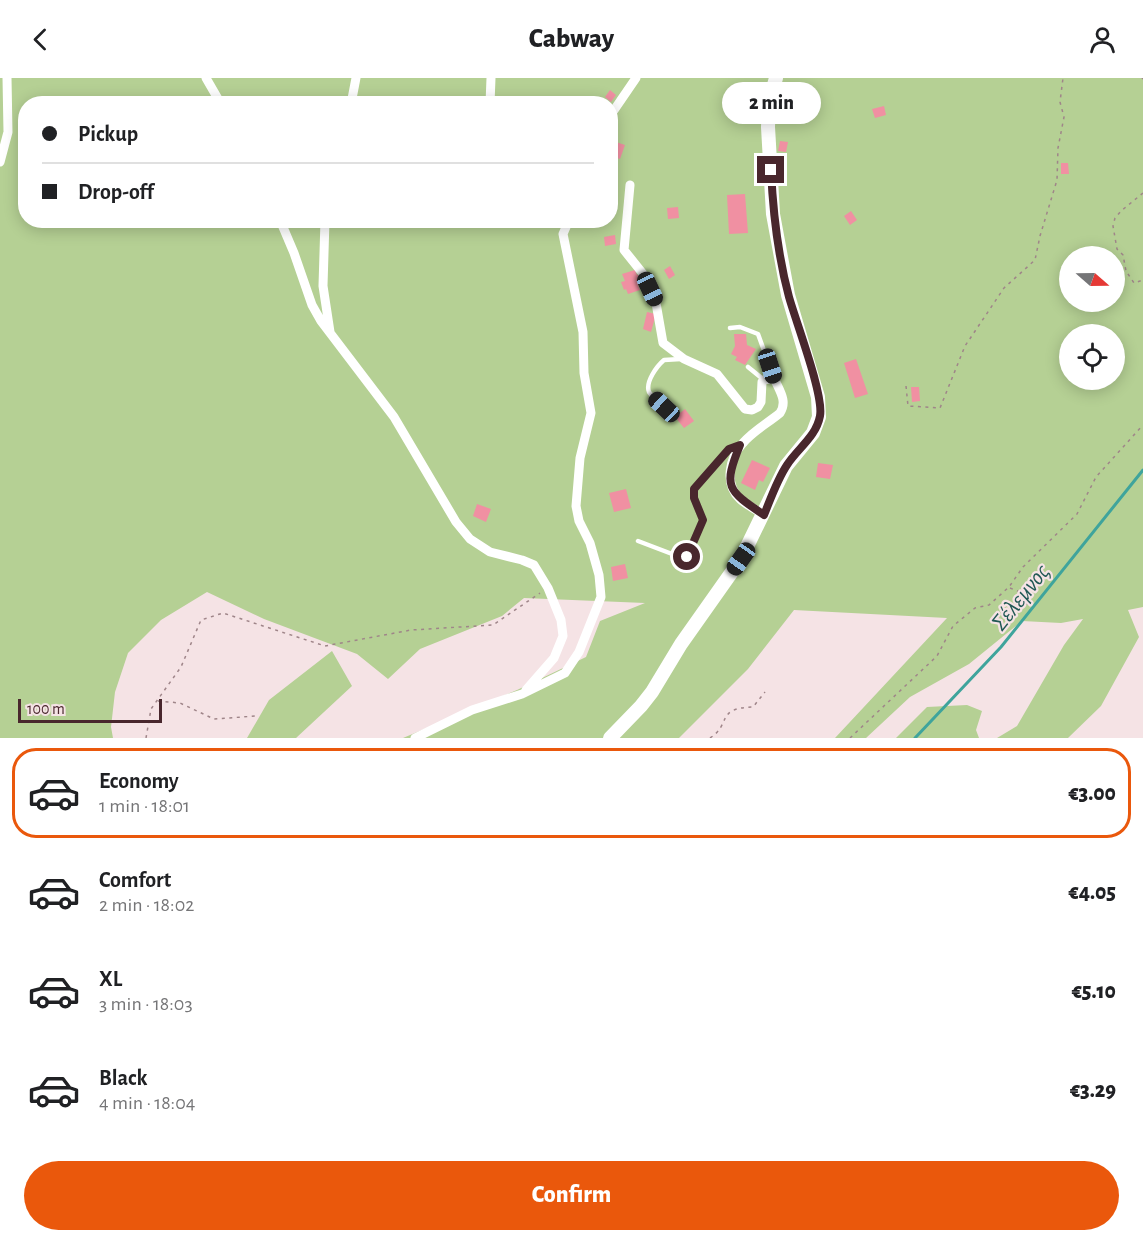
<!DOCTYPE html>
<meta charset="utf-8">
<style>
:root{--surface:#fff;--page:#f2f2f2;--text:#202124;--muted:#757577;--line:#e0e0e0;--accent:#ea580c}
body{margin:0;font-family:"Alegreya Sans",sans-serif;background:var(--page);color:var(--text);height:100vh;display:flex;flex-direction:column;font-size:22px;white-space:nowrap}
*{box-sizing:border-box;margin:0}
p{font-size:20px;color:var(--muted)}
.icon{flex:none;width:33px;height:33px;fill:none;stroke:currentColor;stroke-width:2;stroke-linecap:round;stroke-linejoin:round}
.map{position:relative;height:660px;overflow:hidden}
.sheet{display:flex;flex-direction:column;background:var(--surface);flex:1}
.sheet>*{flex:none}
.top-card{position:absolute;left:18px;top:18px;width:600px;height:132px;border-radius:24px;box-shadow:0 3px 15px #0003;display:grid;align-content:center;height:132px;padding:0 24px;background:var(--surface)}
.needle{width:39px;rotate:110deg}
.controls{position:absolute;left:1059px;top:168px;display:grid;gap:12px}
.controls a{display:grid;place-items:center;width:66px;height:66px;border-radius:50%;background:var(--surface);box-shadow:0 3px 15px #0003;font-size:30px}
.scale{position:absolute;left:18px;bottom:15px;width:144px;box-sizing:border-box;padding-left:6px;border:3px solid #49272d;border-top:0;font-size:16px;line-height:21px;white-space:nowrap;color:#49272d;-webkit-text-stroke:4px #f5e3e5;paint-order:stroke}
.end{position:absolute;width:27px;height:27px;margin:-14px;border:8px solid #49272d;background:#fff;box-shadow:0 0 0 3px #fff}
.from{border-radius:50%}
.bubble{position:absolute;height:42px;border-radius:21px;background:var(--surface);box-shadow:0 3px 15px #0003;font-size:20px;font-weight:800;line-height:42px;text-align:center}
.car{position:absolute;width:18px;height:36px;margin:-18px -9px;border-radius:8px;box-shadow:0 0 4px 2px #0007;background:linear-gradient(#222 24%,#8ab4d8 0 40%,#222 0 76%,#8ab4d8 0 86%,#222 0)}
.top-card b{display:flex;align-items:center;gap:21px;height:57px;font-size:22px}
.top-card b+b{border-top:2px solid var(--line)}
.top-card i{width:15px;height:15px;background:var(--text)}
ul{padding:10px 0 0;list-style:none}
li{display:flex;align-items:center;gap:18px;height:90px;margin:0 12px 9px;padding:0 12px;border:3px solid transparent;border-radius:24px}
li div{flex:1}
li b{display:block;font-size:22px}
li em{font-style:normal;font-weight:800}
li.active{border-color:var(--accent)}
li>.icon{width:54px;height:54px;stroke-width:1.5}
.cta{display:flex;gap:12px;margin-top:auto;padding:12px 24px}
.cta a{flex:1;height:69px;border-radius:36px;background:var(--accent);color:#fff;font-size:24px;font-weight:800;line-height:69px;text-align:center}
header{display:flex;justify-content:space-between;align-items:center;height:78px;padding:0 24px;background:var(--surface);font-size:27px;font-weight:800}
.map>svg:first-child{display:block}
.green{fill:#b5d094;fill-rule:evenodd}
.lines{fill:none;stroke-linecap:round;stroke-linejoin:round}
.stream{stroke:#3fa49c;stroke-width:3}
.building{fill:#f090a2}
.path{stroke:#9f8589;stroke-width:1.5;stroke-dasharray:3 4.5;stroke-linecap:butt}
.lane{stroke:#fff;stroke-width:4.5}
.street{stroke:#fff;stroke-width:9}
.secondary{stroke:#fff;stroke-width:14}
.route{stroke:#49272d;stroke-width:8}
.labels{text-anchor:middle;stroke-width:4.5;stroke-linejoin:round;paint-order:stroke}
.water-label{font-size:24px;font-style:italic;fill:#215955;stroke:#f5e3e5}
</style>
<header><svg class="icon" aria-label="back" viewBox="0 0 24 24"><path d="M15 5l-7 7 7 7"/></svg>Cabway<svg class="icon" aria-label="person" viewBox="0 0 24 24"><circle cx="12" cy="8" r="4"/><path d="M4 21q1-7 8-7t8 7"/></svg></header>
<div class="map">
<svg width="1143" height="660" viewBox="0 0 1143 660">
<rect width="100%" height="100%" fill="#f5e3e5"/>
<path class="green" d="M0 0H1143V529L1128 532 1139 559 1101 628 1068 660H997L1017 648 1064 567 1083 541 1061 545 1022 543 969 586 910 619 866 660H835L947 540 794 532 748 591 679 660H403L517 612 586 579 600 543 645 525 524 520 502 538 420 571 388 601 357 576 264 541 207 514 161 542 128 575 115 614 111 649 113 660H0ZM26 26H610V142H26ZM1070 178H1114V224H1070ZM1070 256H1114V302H1070Z
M332 573 352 608 296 660H247L269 622Z
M967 627 982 633 976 652 979 660H896L927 629Z"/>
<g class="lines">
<path class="stream" d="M915 660 1001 569 1143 392"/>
</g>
<path class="building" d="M610 12 616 17 611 24 605 19Z
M884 28 886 37 875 40 872 31Z
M780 63 788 64 786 74 778 73Z
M616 64 625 67 620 81 610 77Z
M1061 85H1068L1069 96H1061Z
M745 116 748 155 729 156 727 117Z
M678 129 679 140 668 141 667 130Z
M851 133 857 142 850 147 844 138Z
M615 157 616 166 605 168 604 159Z
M670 188 675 197 669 201 664 192Z
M635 192 637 197 640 196 643 205 638 207 640 212 628 216 626 211 624 212 621 204 625 203 622 196Z
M647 234 656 236 651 254 643 251Z
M734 256H746L747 267 756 271 745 287 735 282 737 279 731 276 735 268Z
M856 281 868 316 855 320 844 285Z
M911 309H919L920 323 912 324Z
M685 331 694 343 684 350 675 339Z
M752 382 770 390 763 404 759 402 755 412 741 405Z
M818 385 833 387 830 401 816 399Z
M626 411 631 430 614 434 609 415Z
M477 426 491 431 486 444 473 438Z
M625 486 628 500 613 503 611 489Z"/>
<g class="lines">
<path class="path" d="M1142 0 1143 1
M1143 115 1121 133 1115 140 1113 148 1117 171 1123 177 1126 193 1134 205 1143 202
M906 308 908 328 940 330 965 268 1004 210 1035 182 1040 158 1057 102 1058 70 1064 39 1060 24 1063 0
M1010 510 1020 514 1028 529
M158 623 180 625 214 641 256 638
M146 660 151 631 181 589 201 542 223 535 325 568 411 552 493 547 540 515
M710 660C732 646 715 630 753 629L765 614
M850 660 937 578 953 548 975 530 989 527 1009 509 1023 489 1077 436 1096 399 1143 347"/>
<path class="lane" d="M730 250 740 249 758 256 774 300
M748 289 764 302
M664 329C660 324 652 319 649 314 645 304 657 288 664 282L681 281
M638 463 680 479H687L703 442 694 420V412L729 371 740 367"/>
<path class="street" d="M206 0 221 26
M351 26 356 0
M490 26 491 0
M610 38 636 0
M0 84 8 54 7 0
M630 107 624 172 644 197 656 225 663 265 684 281 717 296 745 331 752 332 758 329 761 324 762 304 764 302 774 300C779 312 788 323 780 335 768 345 753 353 743 365 729 380 724 406 740 421 747 427 756 432 764 437
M280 142 294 175 312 227 321 243 394 339 456 444 470 461 490 474 522 482 534 487 548 510 561 542 563 558 554 580 526 612
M325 142 323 208 330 254
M415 660 472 632 522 616 565 595 579 574 601 519 599 497 590 465 579 443 576 428 580 380 591 335 584 295 583 254 563 156 569 142"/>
<path class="secondary" d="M610 660 641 628 652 614 681 566 741 481 786 388 813 355 819 339 818 319 788 217 773 136 768 49 769 24 776 0"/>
</g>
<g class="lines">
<path class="route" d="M687 479 703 442 694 420V411L729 371 740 367C723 409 727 412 764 437 771 420 777 402 787 387 798 370 816 359 820 338 824 317 796 244 789 219 778 178 773 135 771 92"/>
</g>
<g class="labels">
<g class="water-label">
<text transform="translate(1020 519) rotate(-51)" y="8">Σέλεμνος</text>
</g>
</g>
</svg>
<div class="controls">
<a><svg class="needle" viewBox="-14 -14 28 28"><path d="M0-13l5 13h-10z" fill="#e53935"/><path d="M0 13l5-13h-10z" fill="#757577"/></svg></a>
<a><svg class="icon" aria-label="locate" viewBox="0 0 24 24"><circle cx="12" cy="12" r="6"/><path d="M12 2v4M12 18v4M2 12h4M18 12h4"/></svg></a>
</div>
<div class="scale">100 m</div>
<i class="end from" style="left:687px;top:479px"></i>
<i class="end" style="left:771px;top:92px"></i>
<div class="bubble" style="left:722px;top:4px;width:99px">2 min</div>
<i class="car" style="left:650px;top:211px;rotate:155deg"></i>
<i class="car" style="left:770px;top:288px;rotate:162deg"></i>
<i class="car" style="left:664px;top:329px;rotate:313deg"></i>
<i class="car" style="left:741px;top:481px;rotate:215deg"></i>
<div class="top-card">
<b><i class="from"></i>Pickup</b>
<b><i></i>Drop-off</b>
</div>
</div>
<section class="sheet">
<ul>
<li class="active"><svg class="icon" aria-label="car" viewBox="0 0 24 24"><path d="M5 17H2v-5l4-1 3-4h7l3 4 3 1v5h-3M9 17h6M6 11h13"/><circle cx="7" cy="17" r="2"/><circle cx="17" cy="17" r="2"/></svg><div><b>Economy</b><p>1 min · 18:01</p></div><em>€3.00</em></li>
<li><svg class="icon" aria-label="car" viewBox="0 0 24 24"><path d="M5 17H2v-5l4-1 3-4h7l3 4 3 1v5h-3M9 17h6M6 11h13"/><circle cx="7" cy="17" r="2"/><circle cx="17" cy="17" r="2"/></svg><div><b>Comfort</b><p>2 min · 18:02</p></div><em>€4.05</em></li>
<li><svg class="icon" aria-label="car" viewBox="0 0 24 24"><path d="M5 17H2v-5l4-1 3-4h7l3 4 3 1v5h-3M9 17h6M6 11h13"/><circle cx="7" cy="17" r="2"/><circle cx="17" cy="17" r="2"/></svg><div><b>XL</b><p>3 min · 18:03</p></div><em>€5.10</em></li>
<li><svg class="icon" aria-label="car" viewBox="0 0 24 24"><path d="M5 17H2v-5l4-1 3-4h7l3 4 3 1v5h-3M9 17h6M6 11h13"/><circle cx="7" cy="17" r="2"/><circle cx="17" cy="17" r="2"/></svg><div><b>Black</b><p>4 min · 18:04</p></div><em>€3.29</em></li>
</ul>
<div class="cta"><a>Confirm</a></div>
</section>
